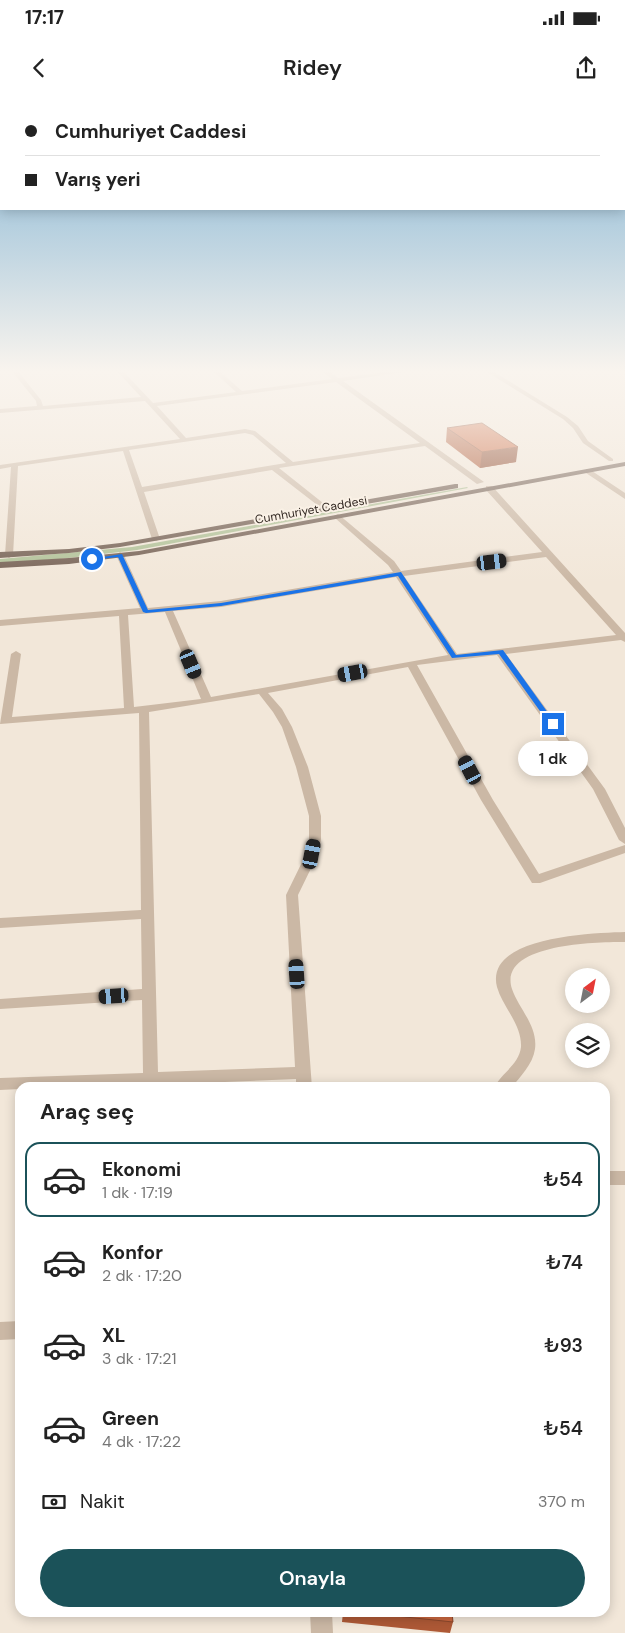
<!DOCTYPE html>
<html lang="tr">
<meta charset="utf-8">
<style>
:root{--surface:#fff;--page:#f6f6f6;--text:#222;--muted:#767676;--line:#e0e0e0;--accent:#1b5259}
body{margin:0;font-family:"DM Sans",sans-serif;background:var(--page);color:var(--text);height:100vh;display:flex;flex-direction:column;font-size:19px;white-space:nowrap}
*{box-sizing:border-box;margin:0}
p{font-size:16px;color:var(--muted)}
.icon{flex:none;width:28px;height:28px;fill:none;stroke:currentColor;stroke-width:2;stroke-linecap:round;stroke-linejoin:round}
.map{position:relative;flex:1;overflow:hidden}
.sheet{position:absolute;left:15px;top:982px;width:595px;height:535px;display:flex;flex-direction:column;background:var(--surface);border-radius:15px;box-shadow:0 2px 12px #0003}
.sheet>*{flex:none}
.top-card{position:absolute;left:0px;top:0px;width:625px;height:110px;box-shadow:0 2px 12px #0003;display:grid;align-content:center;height:110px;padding:0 25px;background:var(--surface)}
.needle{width:32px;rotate:32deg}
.controls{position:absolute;left:565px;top:868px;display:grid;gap:10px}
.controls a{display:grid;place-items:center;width:45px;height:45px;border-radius:50%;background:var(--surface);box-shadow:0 2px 12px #0003;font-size:25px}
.end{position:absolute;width:22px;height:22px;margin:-11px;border:6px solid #1a73e8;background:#fff;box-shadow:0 0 0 2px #fff}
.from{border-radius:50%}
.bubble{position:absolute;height:35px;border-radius:18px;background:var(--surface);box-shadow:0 2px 12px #0003;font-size:16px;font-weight:600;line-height:35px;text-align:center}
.car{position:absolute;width:15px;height:30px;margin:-15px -8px;border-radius:6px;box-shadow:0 0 4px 1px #0007;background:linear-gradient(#222 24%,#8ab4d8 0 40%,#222 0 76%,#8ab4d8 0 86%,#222 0)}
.top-card b{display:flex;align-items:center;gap:18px;height:48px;font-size:19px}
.top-card b+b{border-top:1px solid var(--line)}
.top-card i{width:12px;height:12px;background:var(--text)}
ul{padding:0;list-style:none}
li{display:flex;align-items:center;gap:15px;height:75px;margin:0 10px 8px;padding:0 15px;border:2px solid transparent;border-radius:15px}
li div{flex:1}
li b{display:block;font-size:19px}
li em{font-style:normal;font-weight:600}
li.on{border-color:var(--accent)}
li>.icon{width:45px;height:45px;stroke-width:1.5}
h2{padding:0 25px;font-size:22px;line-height:60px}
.pay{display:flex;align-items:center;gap:12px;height:55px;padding:0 25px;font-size:19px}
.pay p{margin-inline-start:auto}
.button{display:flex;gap:10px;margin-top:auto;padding:10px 25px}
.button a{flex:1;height:58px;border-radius:30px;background:var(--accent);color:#fff;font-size:20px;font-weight:600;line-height:58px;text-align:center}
.status{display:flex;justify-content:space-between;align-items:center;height:35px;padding:0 25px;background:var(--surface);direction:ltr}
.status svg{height:14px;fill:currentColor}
header{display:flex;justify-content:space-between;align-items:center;height:65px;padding:0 25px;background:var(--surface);font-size:22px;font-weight:600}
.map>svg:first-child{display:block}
.green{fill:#b2c299}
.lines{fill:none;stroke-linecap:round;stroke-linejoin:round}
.minor{fill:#cbb8a5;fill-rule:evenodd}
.major{fill:#786457;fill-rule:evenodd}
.wall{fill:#ae5936}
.shaded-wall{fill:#8d482c}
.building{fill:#ca673f;stroke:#8d482c}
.route{fill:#1a73e8}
.labels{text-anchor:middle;stroke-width:4;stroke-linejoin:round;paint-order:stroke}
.far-street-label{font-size:12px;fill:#362c26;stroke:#faf1e6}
</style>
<div class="status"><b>17:17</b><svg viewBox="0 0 49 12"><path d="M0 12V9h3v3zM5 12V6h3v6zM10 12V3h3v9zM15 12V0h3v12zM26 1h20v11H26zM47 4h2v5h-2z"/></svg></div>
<header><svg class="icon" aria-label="back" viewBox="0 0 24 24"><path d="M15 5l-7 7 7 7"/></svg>Ridey<svg class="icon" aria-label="share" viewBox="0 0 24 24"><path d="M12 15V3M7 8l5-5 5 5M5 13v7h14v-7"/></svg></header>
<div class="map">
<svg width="625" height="1533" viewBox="0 0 625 1533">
<rect width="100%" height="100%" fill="#f2e7d9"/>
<path class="green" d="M467 387 468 388 137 450 60 459 0 463V459L132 447Z"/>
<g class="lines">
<path class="minor" d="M11 270H17L41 300 43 306 141 297 116 270H122L153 303 236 292 212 270H218L242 291 332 279 320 270H327L338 278 402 270H417L343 281 484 382 477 384 425 346 279 368 328 407 329 409 325 411 272 370 144 392 160 439 156 441 152 439 123 351 18 366 13 455 9 458 5 455 11 367 0 369V365L180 339 145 301 0 313V309L37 306 36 301ZM336 282 420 343 293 362 255 331 245 329 186 338 157 306ZM245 333 253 335 286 363 142 387 129 350Z
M484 270H491L567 317 578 326 588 341 613 359V361H609L583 343 573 328 563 319Z
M589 369 625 393V399L586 373V369Z
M486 386H492L625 533V542L621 540 506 554 605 689 625 728V744L619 740 593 689 497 555 417 565 493 700 539 774 625 745V753L540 783H532L481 700 408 567 268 593 282 609 292 627 308 667 321 716V739L318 754 298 795 312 988H296V979L75 988H20V989L0 990V978L143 973 142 900 0 909V899L142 889 141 819 0 828V818L141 810 139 613 0 624 11 554 16 551 21 554 12 617 124 608 119 516 0 526V520L140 508 116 455 120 452 124 455 148 508 221 501 393 472 388 465 335 418 334 416 338 414 394 461 401 471 542 452 486 390ZM546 457 616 535 457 554 404 476ZM396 477 448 555 211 597 173 511 221 507ZM165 512 201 599 134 607 128 515ZM259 594 273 612 282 627 296 667 309 716V739L306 754 286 795 295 967 158 972 149 612Z
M625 832V842C599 842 497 843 512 889 519 909 538 926 535 949 533 964 520 977 511 988H494C501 973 519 965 521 947 522 924 503 908 497 887 484 836 594 833 625 832Z
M605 1071H625V1085H605Z
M20 1221V1239L0 1240V1222Z
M310 1512H332L333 1533H311Z"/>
<path class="major" d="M625 362V366L139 455 69 464 0 468V462L69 458 139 451Z
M455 384H458V388L120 447 69 453 0 458V452L69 449 120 443Z"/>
</g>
<path class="wall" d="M447 328 516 362 480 368 446 342Z
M343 1512H452L453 1522 450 1533 342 1522Z"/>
<path class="shaded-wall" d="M518 347 516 362 480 368 482 352Z"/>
<path class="building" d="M482 323 518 347 482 352 447 328Z
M358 1512H452L453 1522Z"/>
<linearGradient id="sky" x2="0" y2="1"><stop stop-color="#7bb0d2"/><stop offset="0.56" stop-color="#f9f4ee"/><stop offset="1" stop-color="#f9f4ee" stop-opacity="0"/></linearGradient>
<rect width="625" height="484" fill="url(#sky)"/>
<path class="route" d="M122 454 148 510 221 503 401 472 456 555 503 550 556 624 550 625 499 554 452 558 398 476 221 506 146 513 143 512 118 457 92 460 90 459Z"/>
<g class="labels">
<g class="far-street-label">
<text transform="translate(311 410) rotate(-10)" y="4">Cumhuriyet Caddesi</text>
</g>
</g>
</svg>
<div class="controls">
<a><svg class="needle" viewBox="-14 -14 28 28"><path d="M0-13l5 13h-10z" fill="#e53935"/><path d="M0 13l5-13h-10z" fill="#767676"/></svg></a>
<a><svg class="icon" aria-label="layers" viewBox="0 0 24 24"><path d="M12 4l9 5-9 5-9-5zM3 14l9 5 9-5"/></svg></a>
</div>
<i class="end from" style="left:92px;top:459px"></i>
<i class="end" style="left:553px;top:624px"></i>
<div class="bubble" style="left:518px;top:641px;width:70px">1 dk</div>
<i class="car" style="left:492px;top:462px;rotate:83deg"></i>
<i class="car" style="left:191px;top:564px;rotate:157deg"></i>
<i class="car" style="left:353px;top:573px;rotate:260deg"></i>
<i class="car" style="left:470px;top:670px;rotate:332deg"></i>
<i class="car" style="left:312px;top:754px;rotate:11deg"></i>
<i class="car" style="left:297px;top:874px;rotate:356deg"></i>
<i class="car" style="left:114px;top:896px;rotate:266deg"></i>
<div class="top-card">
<b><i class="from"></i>Cumhuriyet Caddesi</b>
<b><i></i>Varış yeri</b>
</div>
<section class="sheet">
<h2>Araç seç</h2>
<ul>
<li class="on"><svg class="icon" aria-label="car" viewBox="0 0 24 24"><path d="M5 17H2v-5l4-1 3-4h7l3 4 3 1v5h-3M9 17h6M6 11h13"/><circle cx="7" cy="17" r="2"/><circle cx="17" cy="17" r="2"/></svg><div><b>Ekonomi</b><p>1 dk · 17:19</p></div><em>₺54</em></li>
<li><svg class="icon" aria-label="car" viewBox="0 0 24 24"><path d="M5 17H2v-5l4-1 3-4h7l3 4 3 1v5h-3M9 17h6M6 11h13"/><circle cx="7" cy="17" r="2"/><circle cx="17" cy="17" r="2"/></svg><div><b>Konfor</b><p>2 dk · 17:20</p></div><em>₺74</em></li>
<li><svg class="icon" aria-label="car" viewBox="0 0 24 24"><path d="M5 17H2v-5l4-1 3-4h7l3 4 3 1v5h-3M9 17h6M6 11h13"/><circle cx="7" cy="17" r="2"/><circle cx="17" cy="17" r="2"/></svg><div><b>XL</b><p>3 dk · 17:21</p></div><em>₺93</em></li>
<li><svg class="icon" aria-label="car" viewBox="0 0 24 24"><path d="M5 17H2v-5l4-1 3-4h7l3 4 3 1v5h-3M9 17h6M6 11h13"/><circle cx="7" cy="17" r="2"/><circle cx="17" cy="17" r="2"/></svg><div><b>Green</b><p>4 dk · 17:22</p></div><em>₺54</em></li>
</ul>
<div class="pay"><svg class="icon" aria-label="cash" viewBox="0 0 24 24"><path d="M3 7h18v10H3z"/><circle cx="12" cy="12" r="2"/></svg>Nakit<p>370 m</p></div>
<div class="button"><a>Onayla</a></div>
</section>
</div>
